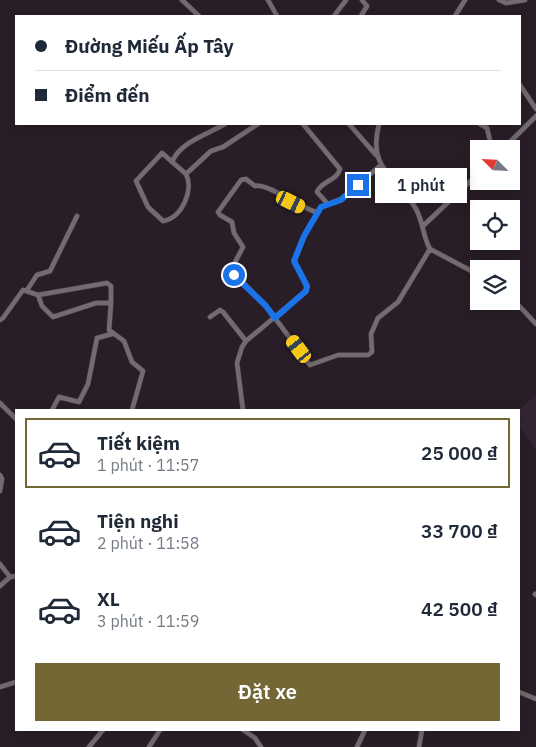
<!DOCTYPE html>
<html lang="vi">
<meta charset="utf-8">
<style>
:root{--surface:#fff;--page:#f6f6f7;--text:#1f2937;--muted:#747a83;--line:#e0e1e3;--accent:#736736}
body{margin:0;font-family:"IBM Plex Sans",sans-serif;background:var(--page);color:var(--text);height:100vh;display:flex;flex-direction:column;font-size:19px;white-space:nowrap}
*{box-sizing:border-box;margin:0}
p{font-size:16px;color:var(--muted)}
.icon{flex:none;width:28px;height:28px;fill:none;stroke:currentColor;stroke-width:2;stroke-linecap:round;stroke-linejoin:round}
.map{position:relative;flex:1;overflow:hidden}
.panel{position:absolute;left:15px;top:409px;width:505px;height:322px;display:flex;flex-direction:column;background:var(--surface);border-radius:0px;box-shadow:0 2px 12px #0003}
.panel>*{flex:none}
.guide{position:absolute;left:15px;top:15px;width:506px;height:110px;border-radius:0px;box-shadow:0 2px 12px #0003;display:grid;align-content:center;height:110px;padding:0 20px;background:var(--surface)}
.needle{width:32px;rotate:294deg}
.buttons{position:absolute;left:470px;top:140px;display:grid;gap:10px}
.buttons a{display:grid;place-items:center;width:50px;height:50px;border-radius:0px;background:var(--surface);box-shadow:0 2px 12px #0003;font-size:25px}
.end{position:absolute;width:22px;height:22px;margin:-11px;border:6px solid #1a73e8;background:#fff;box-shadow:0 0 0 2px #fff}
.from{border-radius:50%}
.bubble{position:absolute;height:35px;border-radius:0px;background:var(--surface);box-shadow:0 2px 12px #0003;font-size:16px;font-weight:600;line-height:35px;text-align:center}
.car{position:absolute;width:15px;height:30px;margin:-15px -8px;border-radius:6px;box-shadow:0 0 4px 1px #0007;background:linear-gradient(#f5c518 24%,#345 0 40%,#f5c518 0 76%,#345 0 86%,#f5c518 0)}
.guide b{display:flex;align-items:center;gap:18px;height:48px;font-size:19px}
.guide b+b{border-top:1px solid var(--line)}
.guide i{width:12px;height:12px;background:var(--text)}
ul{padding:9px 0 0;list-style:none}
li{display:flex;align-items:center;gap:15px;height:70px;margin:0 10px 8px;padding:0 10px;border:2px solid transparent;border-radius:0px}
li div{flex:1}
li b{display:block;font-size:19px}
li em{font-style:normal;font-weight:600}
li.selected{border-color:var(--accent)}
li>.icon{width:45px;height:45px;stroke-width:1.5}
.action{display:flex;gap:10px;margin-top:auto;padding:10px 20px}
.action a{flex:1;height:58px;border-radius:0px;background:var(--accent);color:#fff;font-size:20px;font-weight:600;line-height:58px;text-align:center}
.map>svg:first-child{display:block}
.built{fill:#342533}
.lines{fill:none;stroke-linecap:round;stroke-linejoin:round}
.minor-casing{stroke:#453a43;stroke-width:5.5}
.minor{stroke:#726c71;stroke-width:4.5}
.route{stroke:#1a73e8;stroke-width:6}
</style>
<div class="map">
<svg width="536" height="747" viewBox="0 0 536 747">
<rect width="100%" height="100%" fill="#291e27"/>
<path class="built" d="M536 396V450L519 427 518 410Z"/>
<g class="lines">
<g class="minor-casing">
<path id="minor" d="M182 0 199 16
M268 0 277 16
M499 0 506 3 525 0
M334 16 346 0
M361 16 367 6 362 0
M455 16 465 0
M520 85 536 109
M303 124 340 169C337 181 321 181 317 192L327 203
M349 124 376 155
M379 124C367 170 396 175 416 209 423 221 423 237 430 249L479 275
M480 124 487 128 492 149
M503 149 536 116
M172 162C180 142 208 134 225 124
M186 174 162 153 136 181 148 207 163 221C182 218 194 190 186 174L211 151 223 147 258 124
M316 212C299 207 268 183 255 186L246 179 241 180 218 212 220 215 232 222 234 233 243 247 231 270 266 306 310 365 338 355H368L372 352 371 334 378 318 398 302 430 249
M423 226 479 173
M27 290 37 275 50 271 77 216
M38 295 107 283 111 286V303
M511 297 536 324
M210 317 220 310 223 312 246 341
M0 320 3 318 23 290 38 295 42 306 53 317 96 303H111L109 330 124 341 132 362 143 371 132 410
M0 403 16 419
M52 410 59 397 79 402 88 384 97 338 112 334
M243 410 237 363 242 347 246 341 306 291 307 287 294 261 304 236 321 207 341 199 381 165
M0 475 2 479 0 491
M0 564 10 577
M0 586 10 577 16 576
M535 594 536 595
M0 687 16 682
M519 692 536 699
M243 730 255 738 261 747
M89 747 103 730
M149 747 160 730
M357 747 365 730
M419 747 422 730"/>
</g>
<use href="#minor" class="minor"/>
</g>
<g class="lines">
<path class="route" d="M234 275 266 306 275 318 306 291 307 286 294 261 304 236 321 207 341 200 358 185"/>
</g>
</svg>
<div class="buttons">
<a><svg class="needle" viewBox="-14 -14 28 28"><path d="M0-13l5 13h-10z" fill="#e53935"/><path d="M0 13l5-13h-10z" fill="#747a83"/></svg></a>
<a><svg class="icon" aria-label="locate" viewBox="0 0 24 24"><circle cx="12" cy="12" r="6"/><path d="M12 2v4M12 18v4M2 12h4M18 12h4"/></svg></a>
<a><svg class="icon" aria-label="layers" viewBox="0 0 24 24"><path d="M12 4l9 5-9 5-9-5zM3 14l9 5 9-5"/></svg></a>
</div>
<i class="end from" style="left:234px;top:275px"></i>
<i class="end" style="left:358px;top:185px"></i>
<div class="bubble" style="left:375px;top:168px;width:92px">1 phút</div>
<i class="car" style="left:291px;top:202px;rotate:116deg"></i>
<i class="car" style="left:299px;top:349px;rotate:323deg"></i>
<div class="guide">
<b><i class="from"></i>Đường Miếu Ấp Tây</b>
<b><i></i>Điểm đến</b>
</div>
<section class="panel">
<ul>
<li class="selected"><svg class="icon" aria-label="car" viewBox="0 0 24 24"><path d="M5 17H2v-5l4-1 3-4h7l3 4 3 1v5h-3M9 17h6M6 11h13"/><circle cx="7" cy="17" r="2"/><circle cx="17" cy="17" r="2"/></svg><div><b>Tiết kiệm</b><p>1 phút · 11:57</p></div><em>25 000 ₫</em></li>
<li><svg class="icon" aria-label="car" viewBox="0 0 24 24"><path d="M5 17H2v-5l4-1 3-4h7l3 4 3 1v5h-3M9 17h6M6 11h13"/><circle cx="7" cy="17" r="2"/><circle cx="17" cy="17" r="2"/></svg><div><b>Tiện nghi</b><p>2 phút · 11:58</p></div><em>33 700 ₫</em></li>
<li><svg class="icon" aria-label="car" viewBox="0 0 24 24"><path d="M5 17H2v-5l4-1 3-4h7l3 4 3 1v5h-3M9 17h6M6 11h13"/><circle cx="7" cy="17" r="2"/><circle cx="17" cy="17" r="2"/></svg><div><b>XL</b><p>3 phút · 11:59</p></div><em>42 500 ₫</em></li>
</ul>
<div class="action"><a>Đặt xe</a></div>
</section>
</div>
